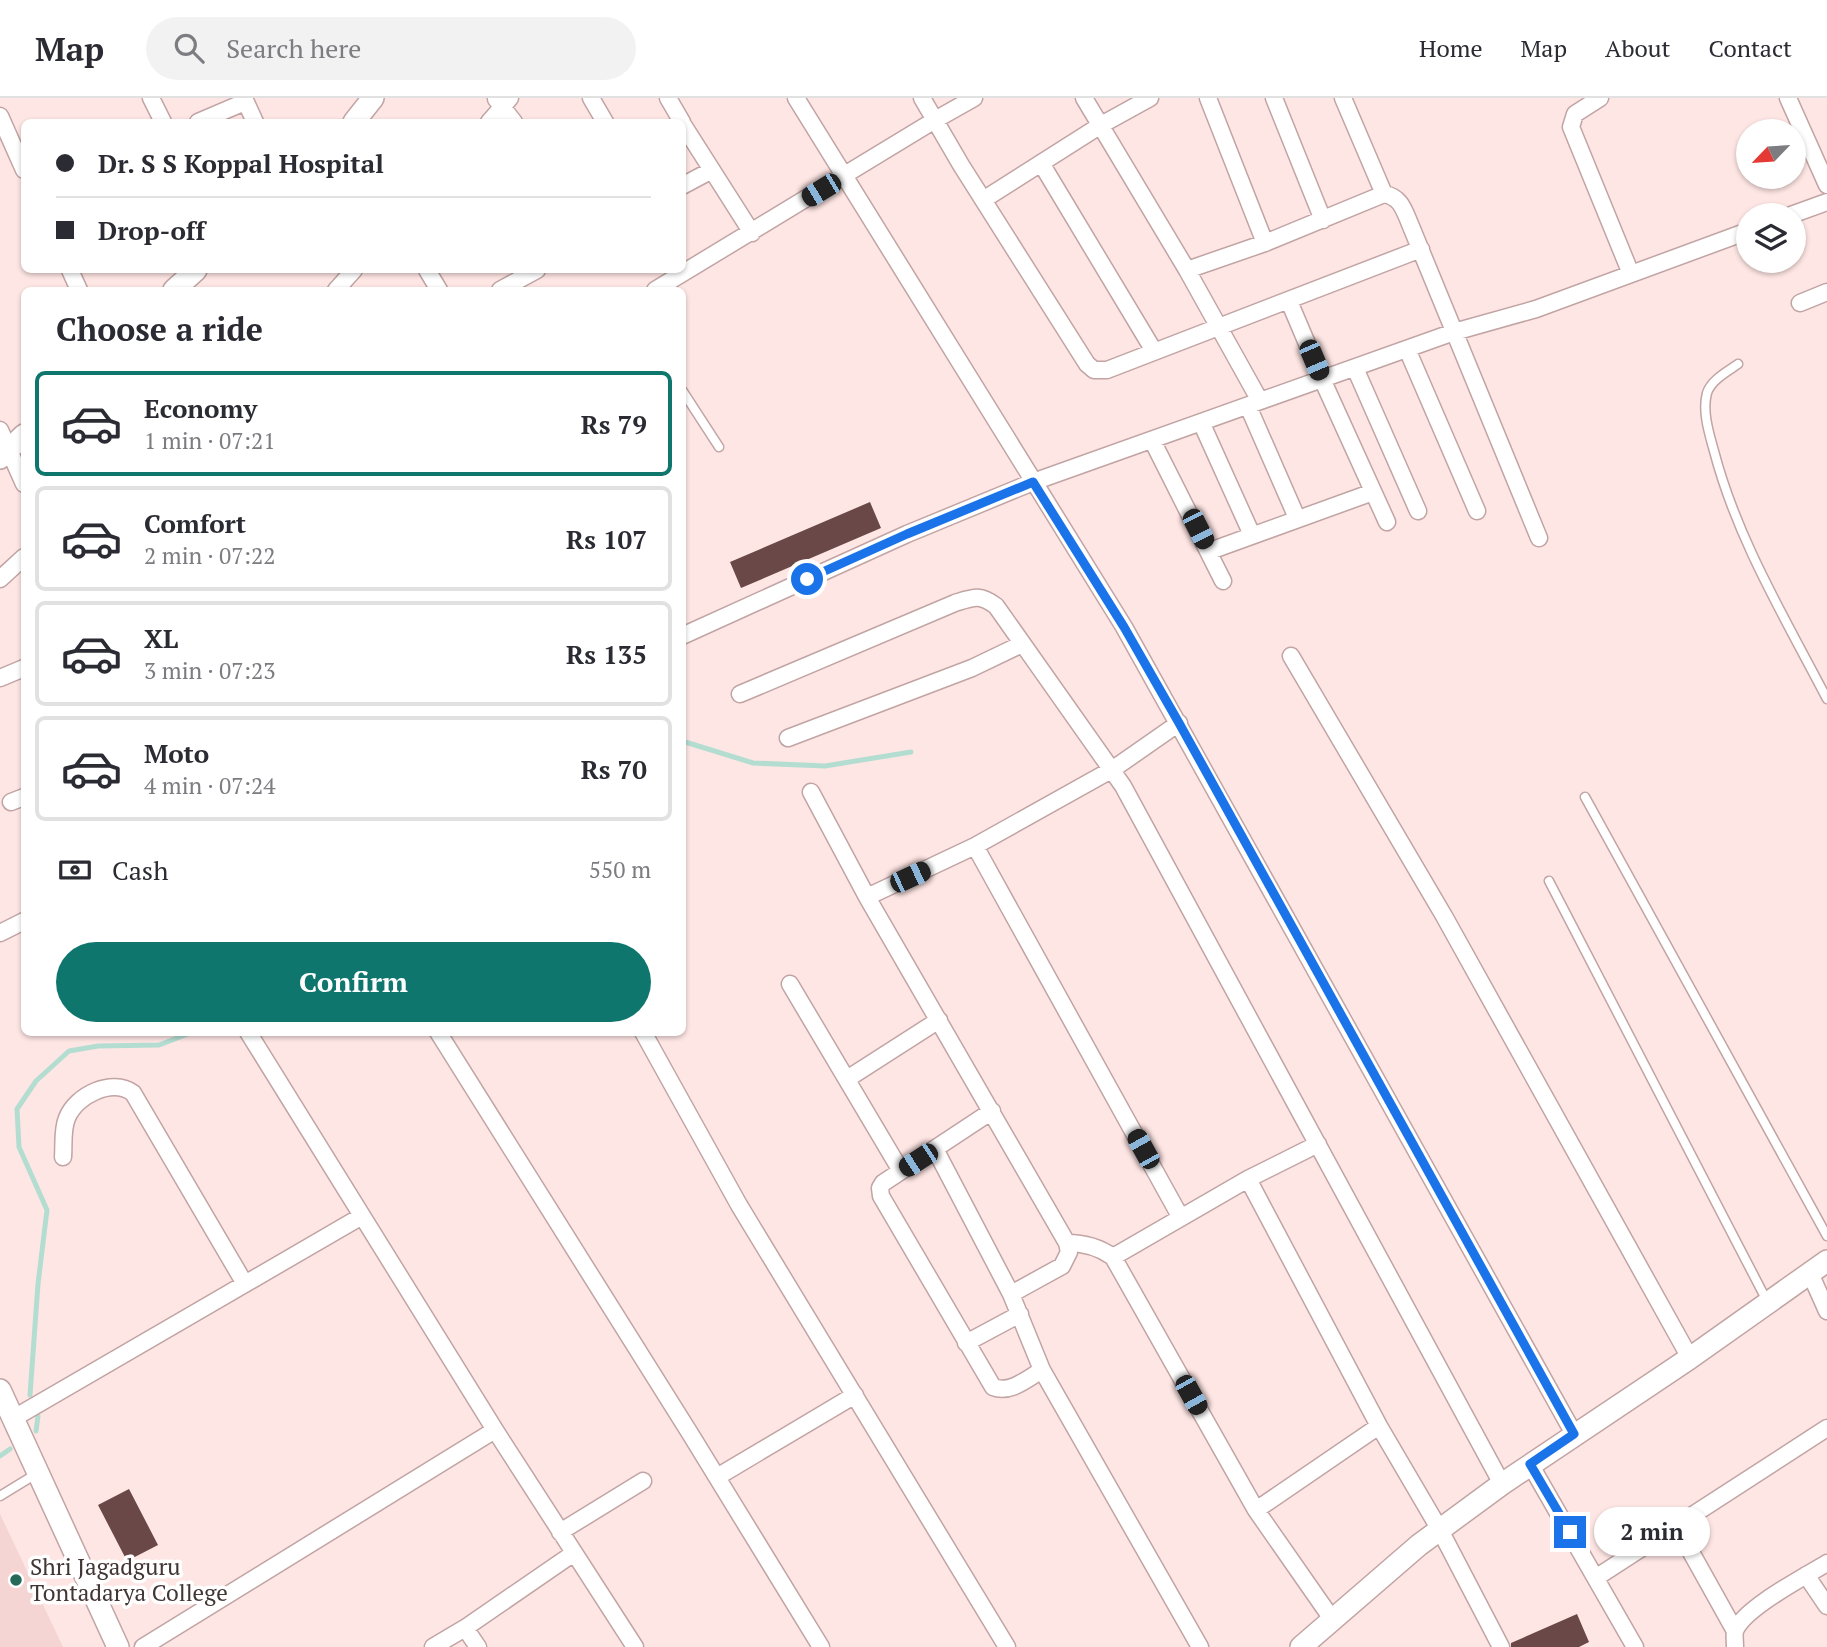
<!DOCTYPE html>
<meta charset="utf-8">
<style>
:root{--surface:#fff;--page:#f2f2f3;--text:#2b2b33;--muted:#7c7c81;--line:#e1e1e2;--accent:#0f766e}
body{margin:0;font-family:"PT Serif",serif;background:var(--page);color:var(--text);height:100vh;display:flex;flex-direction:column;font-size:26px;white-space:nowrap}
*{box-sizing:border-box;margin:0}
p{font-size:23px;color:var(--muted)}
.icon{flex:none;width:38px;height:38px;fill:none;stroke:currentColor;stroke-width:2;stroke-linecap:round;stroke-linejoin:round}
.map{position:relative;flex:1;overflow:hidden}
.sheet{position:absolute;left:21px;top:189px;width:665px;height:749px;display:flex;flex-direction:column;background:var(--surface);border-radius:10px;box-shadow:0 2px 5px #0004}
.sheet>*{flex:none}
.top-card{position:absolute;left:21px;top:21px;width:665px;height:154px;border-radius:10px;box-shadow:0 2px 5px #0004;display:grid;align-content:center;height:154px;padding:0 35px;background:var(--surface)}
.needle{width:46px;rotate:245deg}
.tools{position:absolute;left:1736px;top:21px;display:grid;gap:14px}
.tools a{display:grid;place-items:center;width:70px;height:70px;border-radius:50%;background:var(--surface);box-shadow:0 2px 5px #0004;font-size:35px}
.end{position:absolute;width:32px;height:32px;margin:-16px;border:9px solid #1a73e8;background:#fff;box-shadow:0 0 0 4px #fff}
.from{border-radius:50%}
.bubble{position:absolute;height:49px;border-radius:24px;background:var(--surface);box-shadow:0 2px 5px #0004;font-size:23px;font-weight:700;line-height:49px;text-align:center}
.car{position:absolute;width:21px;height:42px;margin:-21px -10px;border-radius:9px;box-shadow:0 0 5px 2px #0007;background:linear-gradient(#222 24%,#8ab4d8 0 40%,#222 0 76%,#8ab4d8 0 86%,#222 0)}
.top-card b{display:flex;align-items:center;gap:24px;height:66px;font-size:26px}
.top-card b+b{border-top:2px solid var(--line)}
.top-card i{width:18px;height:18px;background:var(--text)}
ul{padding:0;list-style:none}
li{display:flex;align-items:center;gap:21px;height:105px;margin:0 14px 10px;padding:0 21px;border:4px solid var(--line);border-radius:10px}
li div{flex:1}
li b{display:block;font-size:26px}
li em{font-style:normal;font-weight:700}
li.current{border-color:var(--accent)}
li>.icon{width:63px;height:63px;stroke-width:1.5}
h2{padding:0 35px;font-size:32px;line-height:84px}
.pay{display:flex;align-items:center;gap:18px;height:77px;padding:0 35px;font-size:26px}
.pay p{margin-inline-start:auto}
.button{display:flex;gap:14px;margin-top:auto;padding:14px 35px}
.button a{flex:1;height:80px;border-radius:42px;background:var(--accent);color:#fff;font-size:28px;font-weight:700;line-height:80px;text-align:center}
header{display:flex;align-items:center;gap:42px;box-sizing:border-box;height:98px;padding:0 35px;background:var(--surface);border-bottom:2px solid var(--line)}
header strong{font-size:33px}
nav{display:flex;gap:38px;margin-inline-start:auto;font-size:24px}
.search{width:490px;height:63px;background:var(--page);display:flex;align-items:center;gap:18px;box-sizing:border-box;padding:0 24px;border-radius:38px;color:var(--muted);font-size:26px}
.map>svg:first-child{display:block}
.built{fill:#f4d5d3}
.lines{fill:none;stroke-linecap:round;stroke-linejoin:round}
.stream{stroke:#b4ddd2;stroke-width:5}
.building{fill:#694847}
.service-casing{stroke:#c1a4a3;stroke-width:11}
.minor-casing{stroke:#c1a4a3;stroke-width:19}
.tertiary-casing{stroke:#c1a4a3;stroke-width:24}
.service{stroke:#fff;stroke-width:8}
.minor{stroke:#fff;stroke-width:16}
.tertiary{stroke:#fff;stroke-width:21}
.route{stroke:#1a73e8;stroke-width:9}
.poi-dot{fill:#25695b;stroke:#fff;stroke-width:2.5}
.labels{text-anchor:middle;stroke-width:7;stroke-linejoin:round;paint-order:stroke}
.poi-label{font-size:23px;fill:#423635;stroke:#fff;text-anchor:start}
</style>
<header>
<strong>Map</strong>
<div class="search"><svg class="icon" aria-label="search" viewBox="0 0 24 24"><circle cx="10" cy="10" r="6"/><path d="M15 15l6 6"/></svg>Search here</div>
<nav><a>Home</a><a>Map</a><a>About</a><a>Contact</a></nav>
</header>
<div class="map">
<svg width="1827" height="1549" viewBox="0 0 1827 1549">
<rect width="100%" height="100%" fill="#fee6e4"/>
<path class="built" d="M0 1416 63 1549H0Z"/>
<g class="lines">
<path class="stream" d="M682 643 753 665 825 668 911 654
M30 1297 38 1186 47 1112 19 1049 17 1011 36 983 69 953 98 948 159 947 193 934
M36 1333 38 1318
M0 1358 10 1351"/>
</g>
<path class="building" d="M870 404 881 430 741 490 730 464Z
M129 1391 158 1447 127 1463 98 1407Z
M1577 1516 1589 1544 1579 1549H1511V1545Z"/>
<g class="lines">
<g class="service-casing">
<path id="service" d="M1738 266C1728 273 1711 282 1707 295 1702 313 1709 335 1714 353 1737 441 1785 520 1827 601
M682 292 719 349
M1585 699 1827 1138
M1549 783 1767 1203
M0 1398 36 1376"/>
</g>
<g class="minor-casing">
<path id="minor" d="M151 0 163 24
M244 0 255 24
M591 0 605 24
M668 0 682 24
M796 0 1124 529 1574 1336
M922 0 961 67 1087 266 1094 272H1107L1421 151
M1084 0 1187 172 1260 303
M1208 0 1265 145
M1274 0 1323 122
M1343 0 1384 96
M1600 0 1575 16 1571 29 1631 176
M1788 0 1827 87
M496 1 514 24
M0 18 24 72
M198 24 245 4
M489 24 510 0
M682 25 752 135
M1041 65 1154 253
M682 88 712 72
M983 102 1101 27 1150 0
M1791 117 1827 104
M70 172 79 192
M427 172 439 192
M1187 172 1265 145 1384 96C1401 99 1404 112 1410 126L1539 440
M336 192 354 172
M500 192 537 172
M655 192 935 22 974 0
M1289 203 1322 281 1387 424
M1800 205 1827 194
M1407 251 1477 413
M1355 270 1418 413
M1248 308 1297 420
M1201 324 1252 437
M0 332 24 386
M1152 342 1223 483
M1210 453 1373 394
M0 481 24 459
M682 538 907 436 1033 384 1454 234 1536 211 1748 133
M1291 558 1444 818 1690 1260
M0 580 24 570
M740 596 955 505C974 499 980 496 996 508L1123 688 1502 1386
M788 640 972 570 1022 546
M811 694 867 799 1067 1145 1069 1154 1062 1168 1011 1196
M11 704 24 699
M975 748 1181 1120
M867 799 975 748 1113 671 1179 625
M0 835 24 823
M790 886 901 1073
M248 934 495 1332 635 1549
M438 934 691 1337 821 1549
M643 934 739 1107 1007 1549
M847 981 939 922
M992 1013 883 1085 880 1090 881 1098 993 1289C1010 1296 1027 1281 1042 1272
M935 1051 1011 1196 1042 1272 1200 1549
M63 1059C64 1047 62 1032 67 1020 76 997 112 980 133 995L245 1186
M1248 1081 1379 1328 1440 1432 1501 1549
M1067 1145C1084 1145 1099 1149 1113 1159L1256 1412 1332 1521
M1113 1159 1248 1081 1318 1046
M1810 1175 1827 1213
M966 1245 1020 1216
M14 1320 362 1118
M1530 1366 1635 1549
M717 1379 855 1297
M1256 1412 1379 1328
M1677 1429 1735 1533
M560 1434 643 1383
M1806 1477 1827 1508
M1597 1479 1827 1330
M465 1530 478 1549
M143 1549 495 1332
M433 1549 465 1530 574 1455
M1735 1549C1735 1544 1734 1537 1735 1533 1744 1510 1806 1478 1827 1465"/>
</g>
<g class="tertiary-casing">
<path id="tertiary" d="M354 24 373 0
M174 192 196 172
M0 360 24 337
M0 1292 118 1549
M1301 1549 1419 1447 1502 1386 1690 1260 1827 1163"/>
</g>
<use href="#service" class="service"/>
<use href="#minor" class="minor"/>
<use href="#tertiary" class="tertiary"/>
</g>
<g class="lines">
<path class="route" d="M807 481 907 436 1033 384 1124 529 1179 625 1574 1336 1530 1366 1570 1434"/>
</g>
<circle class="poi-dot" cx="16" cy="1482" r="7"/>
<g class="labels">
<g class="poi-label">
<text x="30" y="1477">Shri Jagadguru<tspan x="30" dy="26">Tontadarya College</tspan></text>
</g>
</g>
</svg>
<div class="tools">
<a><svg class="needle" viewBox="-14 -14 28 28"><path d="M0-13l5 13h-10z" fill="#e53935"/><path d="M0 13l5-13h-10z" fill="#7c7c81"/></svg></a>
<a><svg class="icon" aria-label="layers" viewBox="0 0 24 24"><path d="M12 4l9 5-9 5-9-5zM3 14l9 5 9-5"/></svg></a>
</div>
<i class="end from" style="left:807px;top:481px"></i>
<i class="end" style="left:1570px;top:1434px"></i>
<div class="bubble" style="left:1594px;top:1409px;width:116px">2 min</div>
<i class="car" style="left:821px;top:92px;rotate:239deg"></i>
<i class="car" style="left:1314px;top:262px;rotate:157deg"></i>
<i class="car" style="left:1198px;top:431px;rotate:153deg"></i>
<i class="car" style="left:910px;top:779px;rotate:65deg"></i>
<i class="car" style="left:1143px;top:1051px;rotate:331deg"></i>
<i class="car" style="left:918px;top:1062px;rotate:237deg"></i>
<i class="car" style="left:1191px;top:1297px;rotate:151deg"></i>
<div class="top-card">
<b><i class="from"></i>Dr. S S Koppal Hospital</b>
<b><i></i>Drop-off</b>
</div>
<section class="sheet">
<h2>Choose a ride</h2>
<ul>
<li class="current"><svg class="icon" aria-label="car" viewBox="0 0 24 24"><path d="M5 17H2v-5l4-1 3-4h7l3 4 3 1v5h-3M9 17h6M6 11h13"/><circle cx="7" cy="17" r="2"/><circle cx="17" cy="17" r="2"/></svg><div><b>Economy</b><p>1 min · 07:21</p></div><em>Rs 79</em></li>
<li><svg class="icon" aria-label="car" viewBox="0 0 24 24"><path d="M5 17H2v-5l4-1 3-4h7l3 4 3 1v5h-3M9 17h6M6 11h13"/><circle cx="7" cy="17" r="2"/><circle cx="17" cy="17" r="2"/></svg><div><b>Comfort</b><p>2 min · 07:22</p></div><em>Rs 107</em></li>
<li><svg class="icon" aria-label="car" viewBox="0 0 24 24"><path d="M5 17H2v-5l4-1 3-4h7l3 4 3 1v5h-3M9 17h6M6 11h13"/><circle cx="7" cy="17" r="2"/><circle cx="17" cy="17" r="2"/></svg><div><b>XL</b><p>3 min · 07:23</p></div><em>Rs 135</em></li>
<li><svg class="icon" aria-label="car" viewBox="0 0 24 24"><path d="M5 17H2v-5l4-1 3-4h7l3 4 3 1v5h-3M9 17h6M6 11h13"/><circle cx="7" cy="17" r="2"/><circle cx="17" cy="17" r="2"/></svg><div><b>Moto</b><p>4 min · 07:24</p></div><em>Rs 70</em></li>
</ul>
<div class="pay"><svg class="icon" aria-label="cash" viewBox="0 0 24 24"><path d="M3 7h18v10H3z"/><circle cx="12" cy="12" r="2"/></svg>Cash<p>550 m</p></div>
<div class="button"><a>Confirm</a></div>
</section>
</div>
